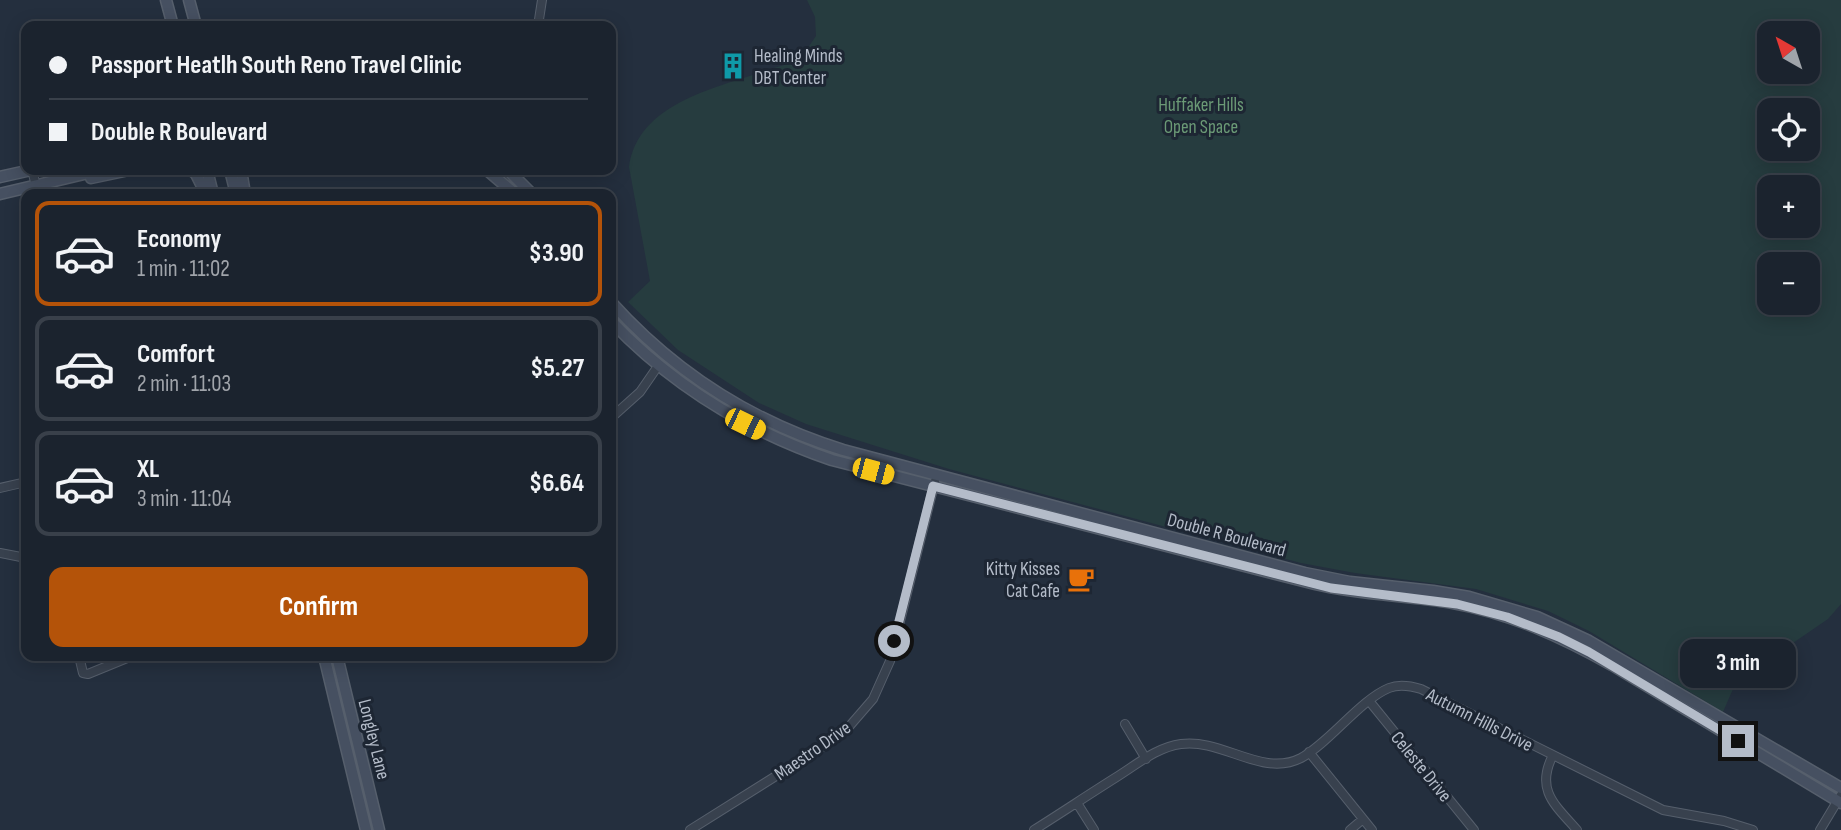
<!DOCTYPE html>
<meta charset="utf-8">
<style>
:root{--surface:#1b232e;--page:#242b36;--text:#f1f3f6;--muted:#a0a4aa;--line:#39404a;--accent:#b45309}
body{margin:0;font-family:"Sofia Sans Condensed",sans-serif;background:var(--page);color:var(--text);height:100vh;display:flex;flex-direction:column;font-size:26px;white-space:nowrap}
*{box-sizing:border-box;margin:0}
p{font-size:23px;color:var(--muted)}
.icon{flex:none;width:38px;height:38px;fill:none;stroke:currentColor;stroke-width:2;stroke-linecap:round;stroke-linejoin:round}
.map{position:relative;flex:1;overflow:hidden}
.details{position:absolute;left:21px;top:189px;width:595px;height:472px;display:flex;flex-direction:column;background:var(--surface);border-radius:14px;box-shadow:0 4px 18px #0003,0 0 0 2px var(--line)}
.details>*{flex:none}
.banner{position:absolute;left:21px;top:21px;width:595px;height:154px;border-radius:14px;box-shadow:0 4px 18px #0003,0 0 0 2px var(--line);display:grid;align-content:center;height:154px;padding:0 28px;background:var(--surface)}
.needle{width:46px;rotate:321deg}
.buttons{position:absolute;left:1757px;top:21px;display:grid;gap:14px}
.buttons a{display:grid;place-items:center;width:63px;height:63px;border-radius:14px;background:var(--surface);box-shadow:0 4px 18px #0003,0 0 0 2px var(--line);font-size:35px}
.end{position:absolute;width:32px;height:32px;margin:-16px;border:9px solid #b4bcc9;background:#111;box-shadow:0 0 0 4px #111}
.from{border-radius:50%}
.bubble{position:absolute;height:49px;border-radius:14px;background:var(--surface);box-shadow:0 4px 18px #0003,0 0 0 2px var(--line);font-size:23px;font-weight:700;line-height:49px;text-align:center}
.car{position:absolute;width:21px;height:42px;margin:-21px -10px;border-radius:9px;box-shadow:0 0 5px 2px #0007;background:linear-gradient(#f5c518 24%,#345 0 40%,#f5c518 0 76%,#345 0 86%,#f5c518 0)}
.banner b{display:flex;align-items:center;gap:24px;height:66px;font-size:26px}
.banner b+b{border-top:2px solid var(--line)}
.banner i{width:18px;height:18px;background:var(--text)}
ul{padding:12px 0 0;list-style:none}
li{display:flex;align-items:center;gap:21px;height:105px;margin:0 14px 10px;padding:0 14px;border:4px solid var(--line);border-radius:14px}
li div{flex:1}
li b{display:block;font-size:26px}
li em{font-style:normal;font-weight:700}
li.selected{border-color:var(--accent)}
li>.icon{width:63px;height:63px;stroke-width:1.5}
.primary-button{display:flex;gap:14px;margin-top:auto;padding:14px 28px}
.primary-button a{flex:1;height:80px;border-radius:14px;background:var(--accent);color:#fff;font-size:28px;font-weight:700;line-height:80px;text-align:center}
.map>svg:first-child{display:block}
.green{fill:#263c3f;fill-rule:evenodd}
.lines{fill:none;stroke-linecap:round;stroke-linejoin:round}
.minor-casing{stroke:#565f6c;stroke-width:10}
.secondary-casing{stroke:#565f6c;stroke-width:13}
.minor{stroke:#38414e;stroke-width:8}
.secondary{stroke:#465061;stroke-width:10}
.route{stroke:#b4bcc9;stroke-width:9}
.labels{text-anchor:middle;stroke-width:6;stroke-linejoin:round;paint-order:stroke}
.poi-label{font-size:19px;fill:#b4bcc9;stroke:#1d2633;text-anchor:start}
.park-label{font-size:19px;fill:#6b9a76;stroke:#1d2633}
.street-label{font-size:19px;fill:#b4bcc9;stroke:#1d2633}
</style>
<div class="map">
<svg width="1841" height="830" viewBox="0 0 1841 830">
<rect width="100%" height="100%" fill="#242f3e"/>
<path class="green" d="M807 0H1841V604L1828 619 1736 682 1723 712 1589 631 1548 611 1476 589 1355 573 1301 563 949 469 806 424 759 403 678 350 628 302 650 281 629 167C638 104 713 89 765 71 775 67 792 64 800 57 806 51 811 43 816 36L815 17ZM1769 33H1808V72H1769ZM1769 110H1808V149H1769ZM1769 187H1808V226H1769ZM1769 264H1808V303H1769Z"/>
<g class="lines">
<g class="minor-casing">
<path id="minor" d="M538 26 542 0
M32 170 38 194
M611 418 640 392 658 366
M0 488 26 482
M0 553 26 558
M79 656 83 673 88 674 132 656
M1370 702 1474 830
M1125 724 1146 759
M1309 752 1372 830
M1553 755C1535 790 1555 805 1577 830
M1077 803 1094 830
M690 830 822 747 847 729 873 699 890 661 935 481
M1034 830C1061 813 1088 795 1115 778 1136 765 1157 747 1181 744 1222 738 1262 778 1301 758 1330 742 1360 700 1389 688 1399 684 1411 686 1421 689L1663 810 1724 821 1753 830
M1350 830 1363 819
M1820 830 1841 795"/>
</g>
<g class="secondary-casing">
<path id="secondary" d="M166 0 173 26
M189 0 196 26
M191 170 196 174 206 194
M207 170 213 194
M230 170 236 194
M241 170 245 194
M487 170 515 194
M508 170 532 194
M0 177 31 170
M91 178 129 170
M0 194 101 170
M611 302C675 373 752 422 843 450L1305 573 1350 582 1433 591 1469 597 1537 617 1589 641 1841 788
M611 321C673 386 747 431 832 460L1315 584C1360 595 1407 595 1453 603 1510 613 1562 637 1612 665L1841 803
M324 656 366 830
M337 656 379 830"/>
</g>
<use href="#minor" class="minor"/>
<use href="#secondary" class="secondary"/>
</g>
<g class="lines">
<path class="route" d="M894 641 933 486 1331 588 1457 604 1507 617 1559 637 1589 652 1738 741"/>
</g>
<defs>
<g id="building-bare" transform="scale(2.1)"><path d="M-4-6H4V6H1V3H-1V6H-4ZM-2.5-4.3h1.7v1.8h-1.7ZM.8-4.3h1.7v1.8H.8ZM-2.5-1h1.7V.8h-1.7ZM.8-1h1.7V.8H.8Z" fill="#0f9aa8" stroke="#1d2633" stroke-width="2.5" paint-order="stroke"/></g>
<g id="cafe-bare" transform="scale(2.1)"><path d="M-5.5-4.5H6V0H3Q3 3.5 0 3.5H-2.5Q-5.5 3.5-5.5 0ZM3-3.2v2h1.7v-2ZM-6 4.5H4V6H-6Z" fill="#e8710a" stroke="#1d2633" stroke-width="2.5" paint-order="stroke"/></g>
</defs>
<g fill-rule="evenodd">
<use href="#building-bare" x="733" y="66"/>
<use href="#cafe-bare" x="1081" y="579"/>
</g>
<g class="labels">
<g class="poi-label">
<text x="754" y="62">Healing Minds<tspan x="754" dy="22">DBT Center</tspan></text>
<text x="1060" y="575" text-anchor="end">Kitty Kisses<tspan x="1060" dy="22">Cat Cafe</tspan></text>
</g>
<g class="park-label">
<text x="1201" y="111">Huffaker Hills<tspan x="1201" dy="22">Open Space</tspan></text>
</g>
<g class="street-label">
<text transform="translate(1227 534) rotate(15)" y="7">Double R Boulevard</text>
<text transform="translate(1480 719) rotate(27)" y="7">Autumn Hills Drive</text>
<text transform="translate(375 739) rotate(76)" y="7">Longley Lane</text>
<text transform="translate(812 750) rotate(-35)" y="7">Maestro Drive</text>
<text transform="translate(1422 766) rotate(51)" y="7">Celeste Drive</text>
</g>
</g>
</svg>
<div class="buttons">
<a><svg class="needle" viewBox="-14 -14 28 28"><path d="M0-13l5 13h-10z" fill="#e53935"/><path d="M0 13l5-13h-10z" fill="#a0a4aa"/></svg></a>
<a><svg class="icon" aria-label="locate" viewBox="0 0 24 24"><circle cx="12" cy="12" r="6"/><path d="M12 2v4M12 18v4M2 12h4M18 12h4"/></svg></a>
<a>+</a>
<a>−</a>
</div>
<i class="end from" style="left:894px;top:641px"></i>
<i class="end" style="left:1738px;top:741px"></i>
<div class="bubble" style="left:1680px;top:639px;width:116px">3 min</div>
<i class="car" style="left:745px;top:424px;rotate:116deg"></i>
<i class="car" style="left:873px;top:471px;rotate:105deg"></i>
<div class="banner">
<b><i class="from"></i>Passport Heatlh South Reno Travel Clinic</b>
<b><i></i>Double R Boulevard</b>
</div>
<section class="details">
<ul>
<li class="selected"><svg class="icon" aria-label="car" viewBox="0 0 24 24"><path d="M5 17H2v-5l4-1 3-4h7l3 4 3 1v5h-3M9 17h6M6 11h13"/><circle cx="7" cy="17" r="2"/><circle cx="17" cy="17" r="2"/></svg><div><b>Economy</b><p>1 min · 11:02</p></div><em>$3.90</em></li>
<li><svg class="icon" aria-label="car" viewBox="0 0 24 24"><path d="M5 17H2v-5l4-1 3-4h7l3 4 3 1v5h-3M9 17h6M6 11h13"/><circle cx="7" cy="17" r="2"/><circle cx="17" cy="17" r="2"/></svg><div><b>Comfort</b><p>2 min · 11:03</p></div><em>$5.27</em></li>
<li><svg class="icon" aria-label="car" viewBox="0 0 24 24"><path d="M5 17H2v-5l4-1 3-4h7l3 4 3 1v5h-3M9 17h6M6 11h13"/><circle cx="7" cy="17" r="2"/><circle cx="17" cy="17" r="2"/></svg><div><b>XL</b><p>3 min · 11:04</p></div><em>$6.64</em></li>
</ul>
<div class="primary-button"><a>Confirm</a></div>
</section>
</div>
